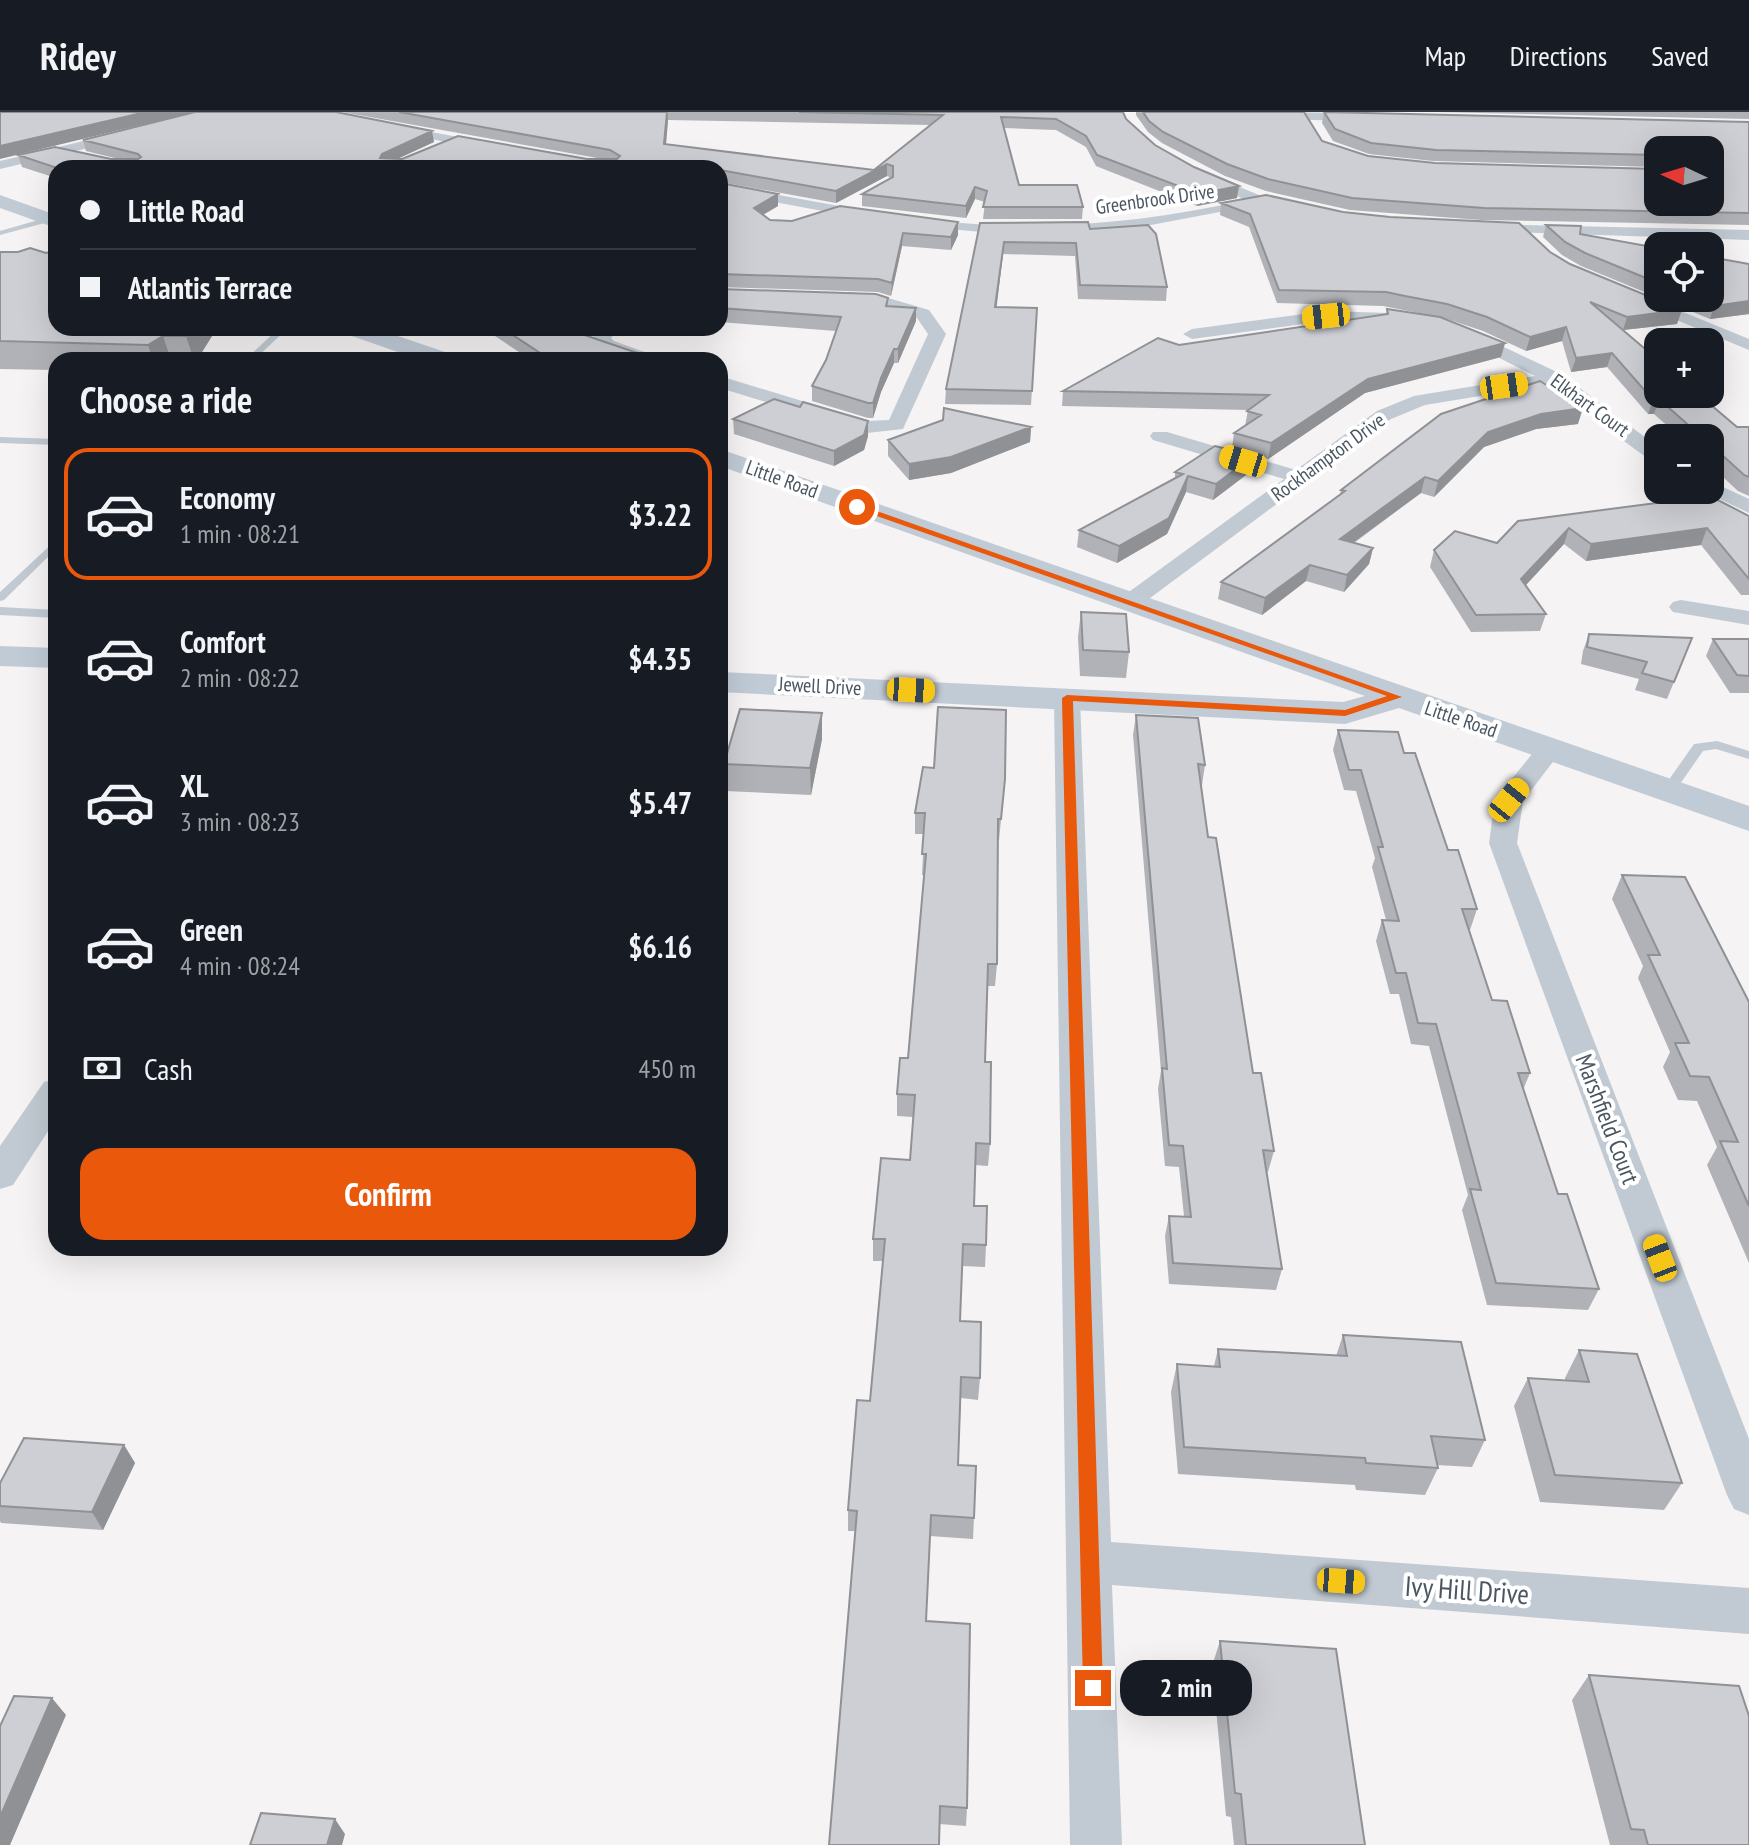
<!DOCTYPE html>
<meta charset="utf-8">
<style>
:root{--surface:#171b24;--page:#242831;--text:#f1f3f6;--muted:#9ea1a6;--line:#363941;--accent:#ea580c}
body{margin:0;font-family:"PT Sans Narrow",sans-serif;background:var(--page);color:var(--text);height:100vh;display:flex;flex-direction:column;font-size:30px;white-space:nowrap}
*{box-sizing:border-box;margin:0}
p{font-size:26px;color:var(--muted)}
.icon{flex:none;width:44px;height:44px;fill:none;stroke:currentColor;stroke-width:2;stroke-linecap:round;stroke-linejoin:round}
.map{position:relative;flex:1;overflow:hidden}
.sheet{position:absolute;left:48px;top:240px;width:680px;height:904px;display:flex;flex-direction:column;background:var(--surface);border-radius:24px;box-shadow:0 8px 32px #0002}
.sheet>*{flex:none}
.hud{position:absolute;left:48px;top:48px;width:680px;height:176px;border-radius:24px;box-shadow:0 8px 32px #0002;display:grid;align-content:center;height:176px;padding:0 32px;background:var(--surface)}
.needle{width:52px;rotate:274deg}
.fabs{position:absolute;left:1644px;top:24px;display:grid;gap:16px}
.fabs a{display:grid;place-items:center;width:80px;height:80px;border-radius:16px;background:var(--surface);box-shadow:0 8px 32px #0002;font-size:40px}
.end{position:absolute;width:36px;height:36px;margin:-18px;border:10px solid #ea580c;background:#fff;box-shadow:0 0 0 4px #fff}
.from{border-radius:50%}
.bubble{position:absolute;height:56px;border-radius:24px;background:var(--surface);box-shadow:0 8px 32px #0002;font-size:26px;font-weight:600;line-height:56px;text-align:center}
.car{position:absolute;width:24px;height:48px;margin:-24px -12px;border-radius:10px;box-shadow:0 0 6px 2px #0007;background:linear-gradient(#f5c518 24%,#345 0 40%,#f5c518 0 76%,#345 0 86%,#f5c518 0)}
.hud b{display:flex;align-items:center;gap:28px;height:76px;font-size:30px}
.hud b+b{border-top:2px solid var(--line)}
.hud i{width:20px;height:20px;background:var(--text)}
ul{padding:0;list-style:none}
li{display:flex;align-items:center;gap:24px;height:132px;margin:0 16px 12px;padding:0 16px;border:4px solid transparent;border-radius:24px}
li div{flex:1}
li b{display:block;font-size:30px}
li em{font-style:normal;font-weight:600}
li.selected{border-color:var(--accent)}
li>.icon{width:72px;height:72px;stroke-width:1.5}
h2{padding:0 32px;font-size:36px;line-height:96px}
.pay{display:flex;align-items:center;gap:20px;height:88px;padding:0 32px;font-size:30px}
.pay p{margin-inline-start:auto}
.action{display:flex;gap:16px;margin-top:auto;padding:16px 32px}
.action a{flex:1;height:92px;border-radius:24px;background:var(--accent);color:#fff;font-size:32px;font-weight:600;line-height:92px;text-align:center}
header{display:flex;align-items:center;gap:48px;box-sizing:border-box;height:112px;padding:0 40px;background:var(--surface);border-bottom:2px solid var(--line)}
header strong{font-size:38px}
nav{display:flex;gap:44px;margin-inline-start:auto;font-size:28px}
.map>svg:first-child{display:block}
.lines{fill:none;stroke-linecap:round;stroke-linejoin:round}
.lane{fill:#c1cad2;fill-rule:evenodd}
.street{fill:#c1cad2;fill-rule:evenodd}
.secondary{fill:#c1cbd6;fill-rule:evenodd}
.wall{fill:#b0b2b7;fill-rule:evenodd}
.shaded-wall{fill:#909195}
.building{fill:#cdcfd5;stroke:#909195;stroke-width:2}
.route{fill:#ea580c}
.labels{text-anchor:middle;stroke-width:8;stroke-linejoin:round;paint-order:stroke}
.far-street-label{font-size:20px;fill:#4a5661;stroke:#fff}
.street-label{font-size:24px;fill:#4a5661;stroke:#fff}
.near-street-label{font-size:28px;fill:#4a5661;stroke:#fff}
</style>
<header>
<strong>Ridey</strong>
<nav><a>Map</a><a>Directions</a><a>Saved</a></nav>
</header>
<div class="map">
<svg width="1749" height="1733" viewBox="0 0 1749 1733">
<rect width="100%" height="100%" fill="#f5f3f3"/>
<g class="lines">
<path class="lane" d="M49 105 52 109 0 123V119Z
M279 216H288L254 248H245Z
M0 325 56 327V333L0 331Z
M56 428V437L4 488 0 489V480Z
M0 495 56 498V506L0 503Z
M1717 629 1749 639V647L1716 637 1703 639 1673 682H1663L1661 679 1694 632Z"/>
<path class="street" d="M299 0H325L490 31 497 35 490 39Z
M1259 0 1368 1 1374 5 1368 9 1262 7 1256 3Z
M125 19 130 20V26L0 57V49Z
M1198 58 1259 83 1301 96 1294 100 1262 92 1135 116 1005 122 893 112 720 80V72C800 86 880 104 961 111 1056 119 1153 109 1246 88L1193 65V59Z
M1483 112 1749 118V128L1478 119V113Z
M847 180 878 183 929 198 946 222 903 317 867 321 720 276V264L868 309 889 308 928 222 917 206 876 193 841 188 839 185Z
M1639 182 1749 227V238L1633 190 1631 187 1633 184Z
M1326 199 1419 202 1427 207 1419 212 1326 209 1192 227 1183 222 1192 217Z
M601 216H619L611 226 614 229 656 244 659 248C635 248 608 246 592 226Z
M1464 216 1561 262 1658 335V351L1651 349 1548 273 1425 293 1391 307 1138 495H1122L1118 490 1122 485 1284 367 1153 328 1150 324 1153 320H1167L1296 358 1377 299 1414 284 1535 264 1458 225 1455 221Z
M1710 369 1749 387V401L1703 379 1710 378Z
M1681 488 1749 499V513L1673 500 1669 495 1673 490Z
M1067 578 1076 581 1080 586 1111 1430 1749 1476V1522L1112 1473 1122 1733H1070L1054 586 1058 581Z
M1549 630 1558 632 1562 638 1523 689 1517 731 1749 1327V1403L1734 1397 1727 1383 1489 731 1495 688 1540 632Z
M56 967V1007L13 1073 0 1077V1034L44 970Z"/>
<path class="secondary" d="M0 83 56 103V116L0 96Z
M339 216H374L454 243 457 248H421L343 221Z
M720 337 1749 694V719L1399 596 1345 612 720 580V560L1343 590 1365 584 720 354Z
M0 534 56 536V556L0 554Z"/>
</g>
<path class="wall" d="M342 0H1123L1126 7 1155 33 1237 86 1197 94 1096 54 1086 35 1056 18 1004 16 1019 73 1083 95 1082 107H983L985 90 975 87 966 106 862 94V82L891 66 887 64 836 91 720 70V56H56V66L22 55 18 43 119 47 86 39 83 28 434 30 397 47H603ZM668 8 930 13 874 58 666 32Z
M1136 0H1304L1322 29 1368 44 1710 90 1658 38V55L1433 49 1369 42 1333 29 1322 11 1324 0 1749 10V113L1481 108 1350 98 1266 79 1225 64 1162 31 1148 20 1136 3Z
M1437 0H1749V7Z
M720 71 778 94 763 103 770 108 792 109 958 110V123L951 138 902 134 891 184 878 180 720 175Z
M1221 91 1343 100 1550 140 1677 212 1623 218 1737 315H1749V384L1738 379 1710 353V326H1681L1654 302H1648L1607 255 1571 260 1562 229 1526 239 1483 219 1444 206 1383 194 1277 191 1249 115 1220 103Z
M980 111 1090 117 1167 175 1166 189 1078 187 1075 144 1003 142 996 195 1037 196 1031 293 945 292 946 277Z
M1546 113 1580 122 1658 136V186H1710L1749 152V202L1710 207 1581 154 1562 143 1543 125Z
M0 140 56 216H217L197 248H56V258L0 257Z
M720 177 888 186V195L916 209 898 251H894L881 280 873 306H868L812 289V274L826 248 836 219 720 210Z
M1387 197 1505 231 1501 245 1365 281 1268 347 1232 336 1234 321 1245 314 1248 298 1062 294 1063 279 1179 233 1386 202Z
M483 216H564L658 248H531Z
M655 216H699L698 217Z
M800 295 868 309V324L864 338 834 354 734 322 733 307Z
M1441 302 1578 312 1536 317 1484 335 1434 385 1421 381 1354 431 1373 436 1369 452 1344 480 1306 469 1262 503 1218 487 1221 470 1340 383 1341 378Z
M1031 315 1030 330 951 361 909 368 888 344V328Z
M1253 344 1250 360 1213 388 1186 380 1167 422 1117 451 1077 435 1079 418 1175 367V360Z
M1749 404V483H1741L1701 433 1586 449 1564 432 1525 473 1546 502 1540 519 1471 520 1430 455 1434 438 1497 431 1518 409Z
M1081 500 1129 540 1126 566 1080 564 1078 525Z
M1589 522 1692 526 1667 587 1635 578 1639 567 1581 552 1583 539Z
M1713 527H1749V581H1730L1706 544Z
M1136 603 1205 653 1202 673H1200L1208 725 1253 961 1274 1039 1268 1060H1267L1282 1157 1276 1178 1169 1172 1165 1124 1169 1104H1184L1179 1055 1165 1054 1158 977 1161 959 1133 623Z
M1338 618 1404 641 1448 738 1477 797 1470 818H1469L1492 888 1530 961 1523 978 1558 1082 1599 1177 1588 1198 1487 1193 1462 1098 1468 1083 1429 934 1411 932 1399 882H1390L1376 829 1382 808H1386L1372 755 1375 746 1356 679 1344 678 1333 638Z
M822 627 811 683 726 679 724 652Z
M1003 688 999 728H998L997 852 995 874H987L985 950 990 1032 988 1054 975 1053 974 1094 986 1133 985 1155 962 1154 960 1209 980 1266 978 1288 961 1286 958 1353 974 1406 973 1427 930 1424 926 1509 967 1696 966 1714 939 1712 856 1419H848V1398L870 1289 883 1149H873V1127L910 1048 913 1005 897 1004V982L908 946 924 763H922L924 722H915V701Z
M1622 763 1749 890V1151L1707 1053 1717 1035 1697 989 1678 988 1663 955 1670 940 1638 866 1643 854 1612 787Z
M1343 1223 1485 1328 1472 1355 1437 1353 1438 1356 1425 1383 1356 1378 1355 1373 1178 1362 1171 1280 1177 1252 1214 1254 1218 1237 1336 1244Z
M1579 1238 1682 1371 1664 1398 1540 1390 1514 1294 1528 1266 1565 1268V1266Z
M124 1333 135 1351 103 1418 1 1411 0 1409V1371Z
M1220 1529 1365 1733H1234L1231 1705 1226 1704 1212 1554Z
M1589 1563 1749 1733H1610L1572 1588Z"/>
<path class="shaded-wall" d="M146 0H194L0 47V34Z
M667 0 668 8 665 43 664 32Z
M432 19 434 30 384 53 380 46 382 42Z
M887 52V64L836 91V79Z
M1239 74 1237 86 1197 94 1199 82Z
M975 75V87L966 106V94Z
M778 82V94L754 108V96Z
M958 110V123L951 138V125Z
M903 121 902 134 891 184 892 171Z
M1004 130 1003 142 995 208V195Z
M1749 189V202L1710 207 1714 194Z
M916 196V209L898 251V237Z
M1682 198 1677 212 1623 218 1627 205Z
M1566 215 1562 229 1526 239 1530 225Z
M192 216H217L197 248H194L186 224Z
M163 224 171 248H153L148 233Z
M1505 231 1501 245 1365 281 1268 347 1271 331 1368 267Z
M894 237V251L881 280 873 306V291L881 266Z
M1612 241 1607 255 1571 260 1576 246Z
M1659 287 1654 302H1648L1653 288Z
M1583 296 1578 312 1536 317 1484 335 1434 385 1438 369 1488 320 1541 302Z
M868 309V324L864 338 834 354V339Z
M1031 315 1030 330 951 361 909 368V352Z
M1253 344 1250 360 1213 388 1216 372Z
M1188 364 1186 380 1167 422 1117 451 1119 434Z
M1425 365 1421 381 1336 443 1340 427Z
M1569 416 1564 432 1516 484 1521 467Z
M1707 416 1701 433 1586 449 1591 432Z
M1373 436 1369 452 1344 480 1347 463Z
M1310 453 1306 469 1262 503 1265 486Z
M822 601V627L811 683 810 656Z
M124 1333 135 1351 103 1418 92 1400Z
M52 1586 66 1603 10 1733H0V1705Z
M335 1707 345 1722 342 1733H327Z"/>
<path class="building" d="M0 0H146L0 34Z
M195 0H336L432 19 382 42 380 46 402 47 458 24 587 47H617L620 44 610 38 399 0H667L664 32 874 58 943 3 799 0H1123L1126 7 1155 33 1194 55 1239 74 1199 82 1097 43 1086 24 1056 7 1001 5 1019 73H1077L1083 95H983L987 79 975 75 966 94 862 82 893 65V54L887 52 836 79 720 58V56H57L18 43 55 35 111 47H138L141 45 138 42 83 28Z
M1143 0H1304L1322 29 1368 44 1435 51 1658 57V90H1710V38H1658V43L1436 38 1371 31 1335 17 1324 0 1749 10V101L1484 96 1352 86 1268 67 1227 52 1163 20 1149 9Z
M720 71 778 82 754 96 770 108 792 109 840 94 958 110 951 125 903 121 892 171 878 167 720 162Z
M1266 83 1343 100 1390 105 1519 111 1550 140 1570 152 1682 198 1627 205 1590 190 1658 248V282H1698L1737 315H1749V365L1744 363 1710 332V326H1703L1659 287 1653 288 1612 241 1576 246 1566 215 1530 225 1487 205 1447 192 1405 184 1386 180 1279 178 1250 102 1221 91Z
M1088 110 1090 117 1148 113 1156 122 1167 175 1080 173 1076 131 1004 130 995 195 1037 196 1032 279 946 277 980 111Z
M1546 113 1581 114 1580 122 1658 136V171L1585 141 1565 130Z
M30 136 46 141 56 138V216H192L186 224H163L148 233 0 229V140H18Z
M1710 145 1749 152V189L1714 194 1695 186H1710Z
M720 177 876 182 888 186 886 194 916 196 898 237H894L881 266 873 291H868L812 274 826 248 841 205 720 196Z
M1387 197 1440 205 1505 231 1368 267 1271 331 1234 321 1261 303 1247 299 1269 283 1063 279 1158 226 1179 233 1388 202Z
M502 216H564L658 248H553L548 246Z
M1540 269 1583 296 1541 302 1488 320 1438 369 1425 365 1340 427 1373 436 1347 463 1310 453 1265 486 1221 470 1345 379 1341 378 1441 302Z
M774 287 800 295 803 290 868 309 864 323 834 339 733 307Z
M944 296 1031 315 951 345 909 352 888 328 943 308Z
M1215 334 1253 344 1216 372 1188 364 1169 406 1119 434 1079 418 1183 362 1175 360Z
M1710 384 1749 404V467L1707 416 1591 432 1569 416 1521 467 1546 502 1476 503 1434 438 1455 419 1497 431 1518 409Z
M1081 500 1126 502 1129 540 1083 538Z
M1589 522 1692 526 1674 570 1642 561 1647 550 1587 535Z
M1713 527H1749V564L1737 563Z
M938 595 1006 598 1005 667 1001 707H998L997 852H988L985 950H991L990 1032 976 1031 974 1094H987L986 1133 963 1132 960 1209 981 1210 980 1266 961 1265 958 1353 976 1354 974 1406 931 1403 926 1509 970 1512 967 1696 940 1694 939 1733H829L857 1399 848 1398 857 1288 870 1289 885 1127H873L881 1046 910 1048 915 983 897 982 900 946H908L926 742H922L925 701H915L923 655 934 656Z
M740 597 822 601 810 656 724 652Z
M1136 603 1198 606 1205 653 1198 652 1208 725 1216 726 1253 961H1261L1274 1039 1263 1038 1282 1157 1173 1151 1169 1104 1191 1105 1183 1034 1169 1033 1162 956 1167 957Z
M1338 618 1398 620 1404 641H1415L1448 738H1458L1477 797H1462L1492 888 1507 889 1530 961H1518L1558 1082H1567L1599 1177 1496 1171 1470 1077 1481 1078 1436 912 1418 911 1406 861H1396L1382 808 1399 809 1378 735H1383L1361 658H1349Z
M1622 763 1685 765 1749 890V1094L1720 1029 1738 1030 1709 965 1690 964 1675 931H1689L1648 843H1660Z
M1343 1223 1461 1230 1485 1328 1431 1324 1438 1356 1366 1351 1365 1346 1184 1335 1177 1252 1220 1255 1218 1237 1347 1244Z
M1579 1238 1637 1242 1682 1371 1555 1363 1528 1266 1589 1270Z
M24 1326 124 1333 92 1400 0 1394V1371Z
M1220 1529 1336 1537 1365 1733H1246L1241 1682 1235 1681Z
M1589 1563 1739 1574 1749 1604V1733H1648L1644 1718 1631 1717Z
M14 1584 52 1586 0 1705V1614Z
M261 1701 335 1707 327 1733H250Z"/>
<path class="route" d="M857 392 1402 585 1345 604 1073 589 1103 1576 1100 1583 1093 1586 1086 1583 1083 1576 1062 586 1067 583 1345 598 1387 584 854 396Z"/>
<g class="labels">
<g class="far-street-label">
<text transform="translate(1155 87) rotate(-8)" y="7">Greenbrook Drive</text>
<text transform="translate(1590 293) rotate(36)" y="7">Elkhart Court</text>
<text transform="translate(1328 345) rotate(-36)" y="7">Rockhampton Drive</text>
<text transform="translate(782 367) rotate(20)" y="7">Little Road</text>
<text transform="translate(820 574) rotate(3)" y="7">Jewell Drive</text>
<text transform="translate(1461 607) rotate(19)" y="7">Little Road</text>
</g>
<g class="street-label">
<text transform="translate(1607 1007) rotate(69)" y="8">Marshfield Court</text>
</g>
<g class="near-street-label">
<text transform="translate(1467 1478) rotate(4)" y="10">Ivy Hill Drive</text>
</g>
</g>
</svg>
<div class="fabs">
<a><svg class="needle" viewBox="-14 -14 28 28"><path d="M0-13l5 13h-10z" fill="#e53935"/><path d="M0 13l5-13h-10z" fill="#9ea1a6"/></svg></a>
<a><svg class="icon" aria-label="locate" viewBox="0 0 24 24"><circle cx="12" cy="12" r="6"/><path d="M12 2v4M12 18v4M2 12h4M18 12h4"/></svg></a>
<a>+</a>
<a>−</a>
</div>
<i class="end from" style="left:857px;top:395px"></i>
<i class="end" style="left:1093px;top:1576px"></i>
<div class="bubble" style="left:1120px;top:1548px;width:132px">2 min</div>
<i class="car" style="left:1326px;top:204px;rotate:264deg"></i>
<i class="car" style="left:1504px;top:274px;rotate:82deg"></i>
<i class="car" style="left:1243px;top:349px;rotate:287deg"></i>
<i class="car" style="left:911px;top:578px;rotate:93deg"></i>
<i class="car" style="left:1509px;top:688px;rotate:39deg"></i>
<i class="car" style="left:1660px;top:1146px;rotate:339deg"></i>
<i class="car" style="left:1341px;top:1469px;rotate:94deg"></i>
<div class="hud">
<b><i class="from"></i>Little Road</b>
<b><i></i>Atlantis Terrace</b>
</div>
<section class="sheet">
<h2>Choose a ride</h2>
<ul>
<li class="selected"><svg class="icon" aria-label="car" viewBox="0 0 24 24"><path d="M5 17H2v-5l4-1 3-4h7l3 4 3 1v5h-3M9 17h6M6 11h13"/><circle cx="7" cy="17" r="2"/><circle cx="17" cy="17" r="2"/></svg><div><b>Economy</b><p>1 min · 08:21</p></div><em>$3.22</em></li>
<li><svg class="icon" aria-label="car" viewBox="0 0 24 24"><path d="M5 17H2v-5l4-1 3-4h7l3 4 3 1v5h-3M9 17h6M6 11h13"/><circle cx="7" cy="17" r="2"/><circle cx="17" cy="17" r="2"/></svg><div><b>Comfort</b><p>2 min · 08:22</p></div><em>$4.35</em></li>
<li><svg class="icon" aria-label="car" viewBox="0 0 24 24"><path d="M5 17H2v-5l4-1 3-4h7l3 4 3 1v5h-3M9 17h6M6 11h13"/><circle cx="7" cy="17" r="2"/><circle cx="17" cy="17" r="2"/></svg><div><b>XL</b><p>3 min · 08:23</p></div><em>$5.47</em></li>
<li><svg class="icon" aria-label="car" viewBox="0 0 24 24"><path d="M5 17H2v-5l4-1 3-4h7l3 4 3 1v5h-3M9 17h6M6 11h13"/><circle cx="7" cy="17" r="2"/><circle cx="17" cy="17" r="2"/></svg><div><b>Green</b><p>4 min · 08:24</p></div><em>$6.16</em></li>
</ul>
<div class="pay"><svg class="icon" aria-label="cash" viewBox="0 0 24 24"><path d="M3 7h18v10H3z"/><circle cx="12" cy="12" r="2"/></svg>Cash<p>450 m</p></div>
<div class="action"><a>Confirm</a></div>
</section>
</div>
